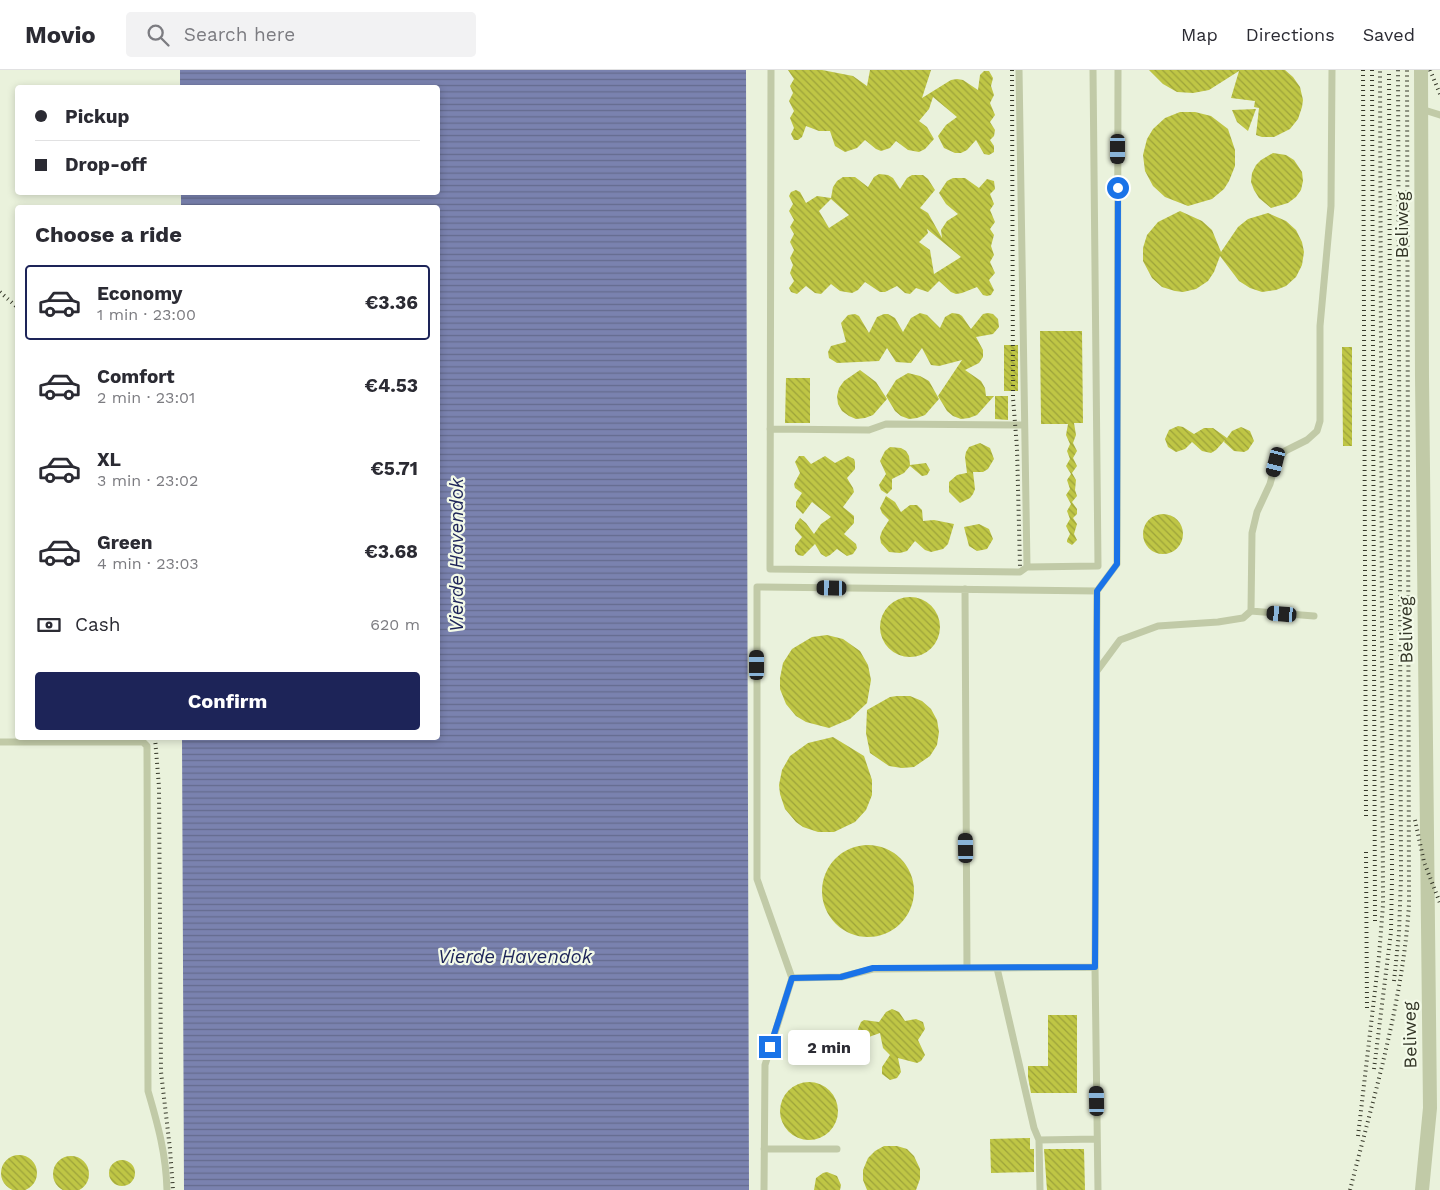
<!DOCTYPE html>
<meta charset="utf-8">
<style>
:root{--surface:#fff;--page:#f2f2f3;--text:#2b2b33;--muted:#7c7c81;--line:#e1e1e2;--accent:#1d2458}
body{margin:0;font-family:"Work Sans",sans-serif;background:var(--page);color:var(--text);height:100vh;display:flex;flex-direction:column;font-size:19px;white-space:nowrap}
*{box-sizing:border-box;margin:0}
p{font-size:16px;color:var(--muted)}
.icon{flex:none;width:28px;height:28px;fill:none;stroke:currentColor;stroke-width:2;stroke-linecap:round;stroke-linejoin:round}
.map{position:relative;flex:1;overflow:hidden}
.panel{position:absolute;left:15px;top:135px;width:425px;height:535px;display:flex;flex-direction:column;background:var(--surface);border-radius:5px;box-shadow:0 2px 8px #0003}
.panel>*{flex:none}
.hud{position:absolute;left:15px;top:15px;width:425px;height:110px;border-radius:5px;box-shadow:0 2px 8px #0003;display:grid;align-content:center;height:110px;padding:0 20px;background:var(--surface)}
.end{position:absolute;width:22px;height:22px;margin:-11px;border:6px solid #1a73e8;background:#fff;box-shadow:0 0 0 2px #fff}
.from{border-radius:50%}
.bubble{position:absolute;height:35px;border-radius:5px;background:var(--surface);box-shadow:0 2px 8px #0003;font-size:16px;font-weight:700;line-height:35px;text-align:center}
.car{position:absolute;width:15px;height:30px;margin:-15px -8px;border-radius:6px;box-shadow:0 0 4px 1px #0007;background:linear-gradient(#222 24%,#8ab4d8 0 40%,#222 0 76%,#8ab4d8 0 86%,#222 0)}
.hud b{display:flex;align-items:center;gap:18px;height:48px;font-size:19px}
.hud b+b{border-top:1px solid var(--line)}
.hud i{width:12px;height:12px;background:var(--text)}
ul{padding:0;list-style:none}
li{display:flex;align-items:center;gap:15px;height:75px;margin:0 10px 8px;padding:0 10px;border:2px solid transparent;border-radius:5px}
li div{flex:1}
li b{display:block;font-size:19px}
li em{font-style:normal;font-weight:700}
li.active{border-color:var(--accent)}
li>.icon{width:45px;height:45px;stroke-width:1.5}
h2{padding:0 20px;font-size:22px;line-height:60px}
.pay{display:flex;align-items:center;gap:12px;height:55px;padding:0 20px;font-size:19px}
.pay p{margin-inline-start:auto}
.primary-button{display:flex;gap:10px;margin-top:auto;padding:10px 20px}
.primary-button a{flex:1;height:58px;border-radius:5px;background:var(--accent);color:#fff;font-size:20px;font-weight:700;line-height:58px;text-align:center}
header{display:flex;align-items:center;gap:30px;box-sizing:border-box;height:70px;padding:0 25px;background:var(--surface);border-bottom:1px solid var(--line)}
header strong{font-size:24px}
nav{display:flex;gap:28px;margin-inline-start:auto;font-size:18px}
.search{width:350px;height:45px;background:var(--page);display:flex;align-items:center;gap:12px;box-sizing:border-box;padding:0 18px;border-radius:5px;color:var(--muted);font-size:19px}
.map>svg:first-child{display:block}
.water{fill:url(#water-rules)}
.building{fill:url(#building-back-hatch);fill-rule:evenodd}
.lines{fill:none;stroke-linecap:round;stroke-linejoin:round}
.service{stroke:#c1caa7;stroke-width:7}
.minor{stroke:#c1caa7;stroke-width:14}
.rail{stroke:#353728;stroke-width:4;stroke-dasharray:1 4;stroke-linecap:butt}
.route{stroke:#1a73e8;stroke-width:6}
.labels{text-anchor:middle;stroke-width:4.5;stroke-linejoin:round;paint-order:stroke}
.street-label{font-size:18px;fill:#353728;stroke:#f3fae8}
.water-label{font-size:19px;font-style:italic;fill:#1d2458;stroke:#f3fae8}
</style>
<header>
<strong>Movio</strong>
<div class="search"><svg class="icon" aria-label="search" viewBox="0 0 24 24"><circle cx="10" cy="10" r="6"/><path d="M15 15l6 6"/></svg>Search here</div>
<nav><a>Map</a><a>Directions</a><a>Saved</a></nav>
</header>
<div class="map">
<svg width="1440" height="1120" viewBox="0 0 1440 1120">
<defs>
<pattern id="water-rules" width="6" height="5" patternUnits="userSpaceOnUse" patternTransform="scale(1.25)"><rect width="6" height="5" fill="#7a82af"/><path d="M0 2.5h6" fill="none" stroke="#656b8e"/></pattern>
<pattern id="building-back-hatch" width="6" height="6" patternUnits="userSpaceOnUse" patternTransform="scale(1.25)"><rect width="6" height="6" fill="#bfc645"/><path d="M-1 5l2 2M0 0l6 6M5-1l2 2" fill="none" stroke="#9ca23a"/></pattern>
</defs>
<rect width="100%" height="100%" fill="#eaf2dc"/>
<path class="water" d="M180 0H746L749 1120H184L182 668H438V138L181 137V123L438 122V18L180 17Z"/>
<path class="building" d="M788 0H822L853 6 867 16 870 0H931L922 28 951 10 957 9 963 10 978 20 980 5 984 1H989L993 8 991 16 994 25 990 33 995 45 990 52 995 60 994 66 990 70 994 76V82L989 85 984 84 976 70 967 80 961 83H955L944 78 938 66 946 55 957 47 933 27 929 39 919 51 927 57 934 69 925 79 919 82 908 80 896 71 890 78 881 81 876 79 865 70 857 78 845 82 835 76 830 61H819L806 56 802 67 798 70H794L791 64 794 58 790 48 794 41 789 31 793 23 790 16 794 9Z
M1149 0H1285L1293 7 1300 17 1303 30 1302 37 1298 49 1290 59 1274 67H1262L1256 65 1259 38 1254 37 1255 31 1231 28 1239 1 1209 20 1193 23 1177 22 1163 14Z
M1256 39 1248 61 1237 52 1232 40Z
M1180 42H1195L1211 46 1228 59 1235 80V96L1229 111 1224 119 1212 129 1188 136 1165 127 1153 116 1145 101 1143 85 1147 69 1153 59 1165 48Z
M1273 83 1286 85 1294 90 1302 102 1303 111 1301 120 1296 127 1288 133 1271 138 1259 128 1254 120 1251 112 1252 103 1256 95 1261 90Z
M879 104 888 105 893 108 900 119 907 108 912 105H923L928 109 935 120 920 138 928 143 942 168 941 160 947 151 958 144 946 134 939 123 947 111 953 108H965L979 118 987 109 994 111 995 119 990 124 994 134 990 140 995 152 990 159 994 165 991 176 994 185 990 192 995 203 989 210 994 220 991 225 987 226 983 225 977 217 962 223 956 224 951 222 939 211 928 222 916 218 910 224 905 223 897 216 885 222H880L865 212 858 220 852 223 840 221 831 214 821 224 815 223 806 216 797 224 791 222 789 218 794 211 790 203 793 195 790 188 794 180 790 172 794 164 790 157 794 150 789 141 793 134 789 126 791 122 796 120 800 122 806 133 817 126 831 128 833 117 837 111 843 107H855L868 117 874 107ZM831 129 849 145 829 158 819 141ZM927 159 961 187 934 204 930 180 919 172 928 163Z
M1180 141 1202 151 1212 160 1221 182 1238 157 1248 149 1268 143 1286 151 1296 160 1302 172 1304 182 1302 195 1296 207 1286 216 1276 220 1262 222 1250 218 1239 211 1220 186 1214 202 1208 211 1196 219 1183 222 1175 221 1162 217 1152 208 1143 191V178L1147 165 1158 152Z
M920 243 927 245 940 258 945 247 952 243 959 244 962 246 971 259 983 244 988 243 993 244 998 249 999 257 993 264 976 267 983 280V287L979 293 965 300 981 311 985 318 986 326H994L977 345 969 348 961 349 953 346 947 341 938 326 962 290 939 296 931 295 922 278 911 293 896 292 887 278 879 291 837 293 829 288 828 282 831 276 846 272 841 253 848 245 855 244 859 246 869 263 877 247 884 244H888L895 248 903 262 911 248Z
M1040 261H1082L1083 353H1074L1076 365 1073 373 1077 381 1073 388 1077 396 1072 403 1076 410 1075 420 1077 426 1072 432 1077 439V444L1073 448 1077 454 1074 464 1077 470 1072 475 1067 472V470L1070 464 1066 456 1070 449 1067 441 1071 434 1066 425 1070 419 1067 410 1071 404 1066 396 1070 389 1067 381 1070 374 1066 365 1068 354H1041Z
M1004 275H1018V321H1004Z
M1342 277H1352V376H1343Z
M860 300 876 312 887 329 873 345 865 348 856 349 849 346 842 341 838 334 837 326 839 318 844 311Z
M908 303 920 306 929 311 939 329 925 345 917 348 909 349 901 346 895 341 886 326 896 310Z
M786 308H810V353H785Z
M995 326H1008V350L995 349Z
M1178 356 1183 357 1194 364 1204 358H1213L1227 368 1232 361 1241 357 1250 361 1254 371 1248 380 1244 382 1234 381 1224 372 1225 370 1216 380 1211 383 1202 381 1192 372 1185 379 1176 382 1168 377 1165 369 1169 360Z
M980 373 990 378 994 389 988 399 983 402H973L975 419 973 424 970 428 960 433 949 422V412L957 405 971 402 967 403 965 387 966 382 969 377Z
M890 377 901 378 906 381 909 386 910 395 926 393 930 400 927 405 922 406 910 396 904 403 892 409V419L887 424 881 420 879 415 886 404 880 391 885 381Z
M799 386H804L811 394 825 386 835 393 848 386 854 389 855 392V399L847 408 853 418 854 422 843 437 854 446V453L844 464 856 474 857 478 853 484 847 486 837 479 830 485 826 487 821 484 815 474 803 486 798 485 795 481V476L802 467 795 459V455L800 448 806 453 814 464 821 454 831 447 812 432 803 444 796 437V432L802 423 795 418 794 414 800 403 795 392Z
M886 426 895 432 901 442 910 435H917L922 440 923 451 934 450 954 454 948 474 943 479 931 482 925 480 915 471 907 481 900 483 889 482 881 473 880 467 882 461 889 450 882 443 880 438Z
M1143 464a20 20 0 1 1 40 0a20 20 0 1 1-40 0Z
M979 454 989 459 993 469 987 479 977 481 969 476 964 457Z
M880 557a30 30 0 1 1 60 0a30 30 0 1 1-60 0Z
M827 565 843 569 860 581 868 595 871 610 867 633 850 649 829 658 806 652 796 646 786 634 780 619V608L783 593 792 579 812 567Z
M897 626H910L922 631 931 639 937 650 939 662 937 675 930 686 914 697 902 698 889 696 870 683 866 663 867 640 890 627Z
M833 667 864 686 872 710V725L866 740 855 752 834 762H818L803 757 796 752 785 739 780 724 779 715 782 700 790 686 808 673Z
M822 821a46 46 0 1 1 92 0a46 46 0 1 1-92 0Z
M892 939 899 942 905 951 916 949 923 952 925 959 918 970 925 985 921 991 917 993 898 988 901 1002 897 1008 890 1010 882 1004V997L890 985 883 978 880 963 866 968 860 965 858 959 861 952 864 950 879 952 886 942Z
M1048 945H1077V1023H1031L1028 1007V996H1048Z
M780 1041a29 29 0 1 1 58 0a29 29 0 1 1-58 0Z
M1030 1068V1079H1034V1102L991 1103 990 1069Z
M884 1076H897L907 1079 914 1086 920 1099V1109L916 1120H867L863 1110V1100L868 1088 875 1081Z
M1044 1079H1084L1085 1120H1047Z
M1 1103a18 18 0 1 1 36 0a18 18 0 1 1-36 0Z
M53 1104a18 18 0 1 1 36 0a18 18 0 1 1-36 0Z
M109 1103a13 13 0 1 1 26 0a13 13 0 1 1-26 0Z
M827 1102 837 1106 841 1115 840 1120H814L816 1108 823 1103Z"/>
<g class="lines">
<path class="service" d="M771 0 770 499 1020 502 1027 497 1098 496 1093 0
M1019 0 1027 497
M1421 39 1440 45
M770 359 869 360 886 354 1024 355
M965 519 967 898
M1314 546 1251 541 1252 463 1257 442 1270 414 1276 392 1285 381 1307 370 1317 361 1320 351V256L1331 136 1332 0
M1097 601 1120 570 1158 556 1218 552 1243 548 1251 541
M0 672H143L147 676 148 1021C158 1055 166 1084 167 1120
M997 898 1034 1058 1039 1070 1040 1120
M792 908 841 907 873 899 1095 897
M1039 1070 1097 1069
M764 1079H837
M764 1120 765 995 792 908 757 809V517L1097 521
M1098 1120 1095 897 1097 521 1117 494 1118 0"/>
<path class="minor" d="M1421 0 1422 307 1430 1038 1422 1120"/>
<path class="rail" d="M1012 0 1013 328 1017 378 1020 497
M1363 0 1366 746
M1372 0 1375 855
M1430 0 1440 24
M0 222 18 238
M155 668 159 717 161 1002 170 1079 173 1120
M1415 750 1424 792 1440 833
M1366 782 1367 942
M1394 911 1399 863 1401 808 1398 0
M1374 999 1391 862 1392 808 1389 0
M1358 1066 1379 886 1383 835 1380 0
M1350 1120C1374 1025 1403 932 1409 834L1407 0"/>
</g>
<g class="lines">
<path class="route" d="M770 977 792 908 841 907 873 898 1095 897 1097 521 1117 494 1118 118"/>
</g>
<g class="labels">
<g class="street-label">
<text transform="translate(1402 155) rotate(-90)" y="6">Beliweg</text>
<text transform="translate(1406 560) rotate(-91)" y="6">Beliweg</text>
<text transform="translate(1410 965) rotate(-91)" y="6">Beliweg</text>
</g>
<g class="water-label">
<text transform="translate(456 485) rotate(-90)" y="7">Vierde Havendok</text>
<text x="515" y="893">Vierde Havendok</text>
</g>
</g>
</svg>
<i class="end from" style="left:1118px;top:118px"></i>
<i class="end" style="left:770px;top:977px"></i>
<div class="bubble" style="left:788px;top:960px;width:82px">2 min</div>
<i class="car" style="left:1118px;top:79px;rotate:180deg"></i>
<i class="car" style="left:1276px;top:392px;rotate:194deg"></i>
<i class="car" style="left:832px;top:518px;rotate:271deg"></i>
<i class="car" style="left:1282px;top:544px;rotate:275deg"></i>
<i class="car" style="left:757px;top:595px;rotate:0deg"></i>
<i class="car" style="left:966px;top:778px;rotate:359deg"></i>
<i class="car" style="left:1097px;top:1031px;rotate:359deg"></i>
<div class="hud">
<b><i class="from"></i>Pickup</b>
<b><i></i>Drop-off</b>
</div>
<section class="panel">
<h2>Choose a ride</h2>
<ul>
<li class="active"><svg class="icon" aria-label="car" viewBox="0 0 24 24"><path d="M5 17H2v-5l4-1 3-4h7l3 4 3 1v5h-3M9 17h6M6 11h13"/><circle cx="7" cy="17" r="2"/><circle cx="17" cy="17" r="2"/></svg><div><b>Economy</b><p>1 min · 23:00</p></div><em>€3.36</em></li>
<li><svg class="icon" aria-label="car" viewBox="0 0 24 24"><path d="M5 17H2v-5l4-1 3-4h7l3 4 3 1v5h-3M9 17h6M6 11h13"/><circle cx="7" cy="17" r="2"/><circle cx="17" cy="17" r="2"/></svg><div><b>Comfort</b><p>2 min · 23:01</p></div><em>€4.53</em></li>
<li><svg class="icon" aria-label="car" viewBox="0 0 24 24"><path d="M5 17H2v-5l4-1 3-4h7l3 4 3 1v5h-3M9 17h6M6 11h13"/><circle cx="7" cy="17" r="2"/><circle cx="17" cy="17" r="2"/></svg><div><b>XL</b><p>3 min · 23:02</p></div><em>€5.71</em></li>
<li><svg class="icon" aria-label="car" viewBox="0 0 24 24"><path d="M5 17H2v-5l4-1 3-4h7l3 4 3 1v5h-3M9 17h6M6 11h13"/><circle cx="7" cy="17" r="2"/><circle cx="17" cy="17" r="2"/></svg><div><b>Green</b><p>4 min · 23:03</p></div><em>€3.68</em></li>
</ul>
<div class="pay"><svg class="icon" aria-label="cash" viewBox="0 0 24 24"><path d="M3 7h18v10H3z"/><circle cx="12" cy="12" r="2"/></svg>Cash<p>620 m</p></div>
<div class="primary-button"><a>Confirm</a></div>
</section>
</div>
